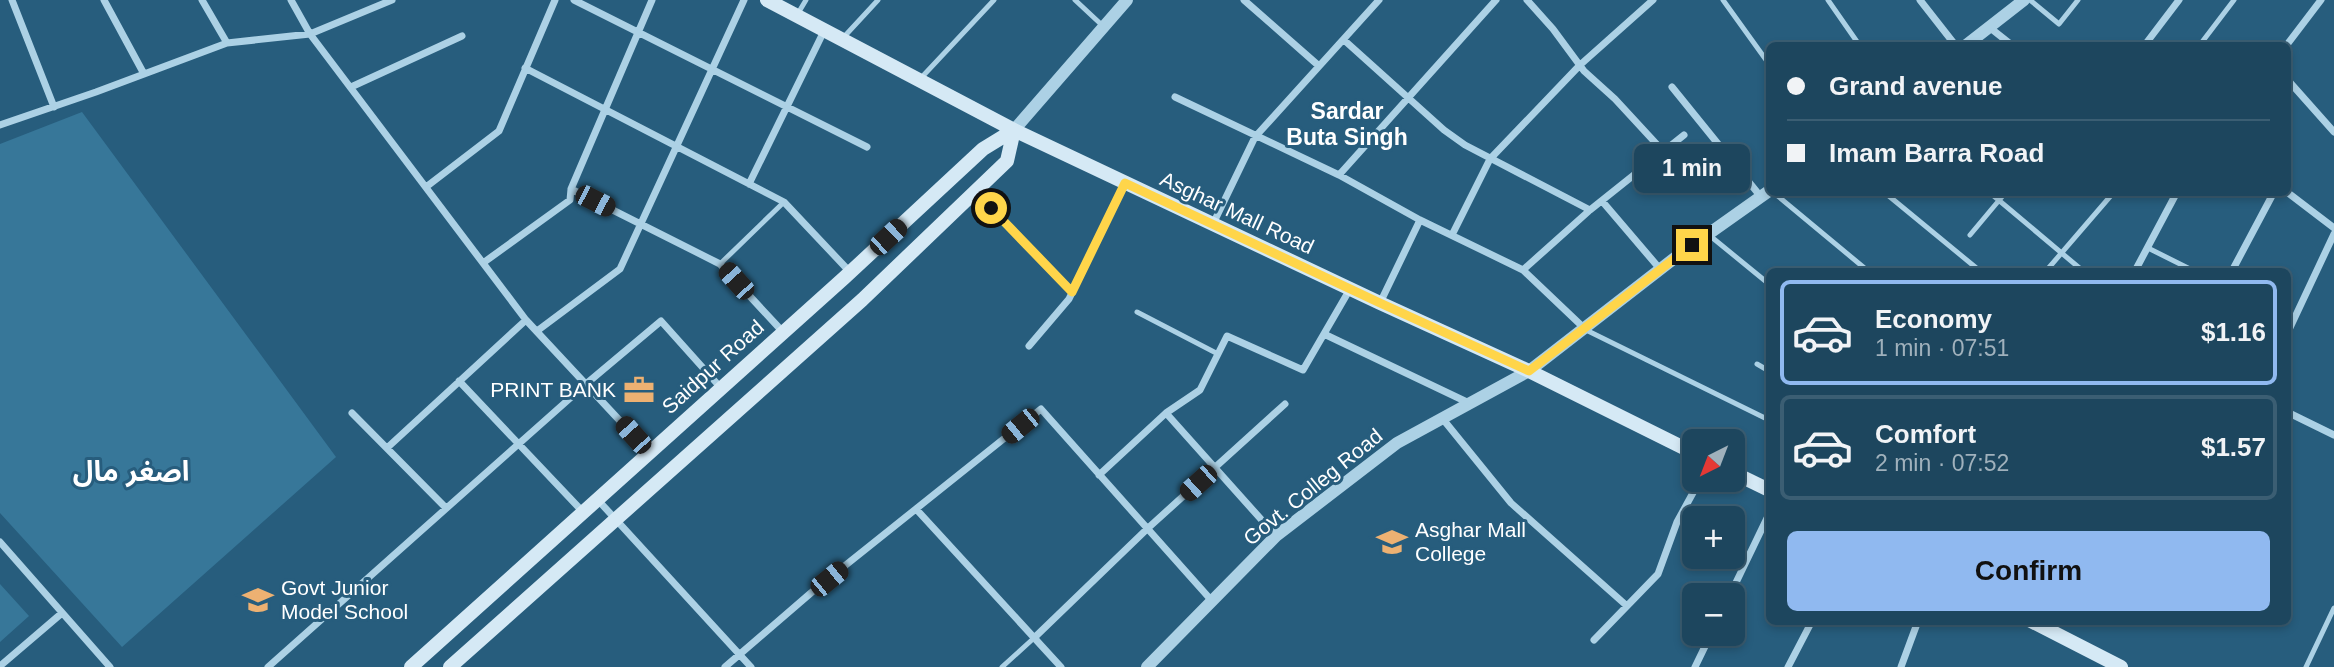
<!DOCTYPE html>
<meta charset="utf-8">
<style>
:root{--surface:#1d465e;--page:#2a5067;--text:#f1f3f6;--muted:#a0b1bc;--line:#3b5e73;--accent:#90b9f0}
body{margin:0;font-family:Helvetica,"Noto Sans Arabic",sans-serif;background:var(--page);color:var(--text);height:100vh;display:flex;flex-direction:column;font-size:26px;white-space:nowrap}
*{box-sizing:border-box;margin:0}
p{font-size:23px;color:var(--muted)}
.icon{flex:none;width:38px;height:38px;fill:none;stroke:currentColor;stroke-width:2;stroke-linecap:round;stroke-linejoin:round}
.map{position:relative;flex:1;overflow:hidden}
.drawer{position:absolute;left:1766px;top:268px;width:525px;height:357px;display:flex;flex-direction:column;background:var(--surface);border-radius:10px;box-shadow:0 4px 10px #0003,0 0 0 2px var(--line)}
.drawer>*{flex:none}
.hud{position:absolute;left:1766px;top:42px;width:525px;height:154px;border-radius:10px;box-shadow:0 4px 10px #0003,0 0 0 2px var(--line);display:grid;align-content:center;height:154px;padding:0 21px;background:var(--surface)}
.needle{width:46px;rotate:222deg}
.buttons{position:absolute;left:1682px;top:429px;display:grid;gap:14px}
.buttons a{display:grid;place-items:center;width:63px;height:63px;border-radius:10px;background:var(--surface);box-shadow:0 4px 10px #0003,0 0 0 2px var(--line);font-size:35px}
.end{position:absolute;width:32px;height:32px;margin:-16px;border:9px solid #ffd54a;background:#111;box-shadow:0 0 0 4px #111}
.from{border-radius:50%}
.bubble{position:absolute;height:49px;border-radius:10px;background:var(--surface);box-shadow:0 4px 10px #0003,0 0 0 2px var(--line);font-size:23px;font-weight:800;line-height:49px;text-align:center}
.car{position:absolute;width:21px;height:42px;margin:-21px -10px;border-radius:9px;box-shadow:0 0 5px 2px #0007;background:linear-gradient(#222 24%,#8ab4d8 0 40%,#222 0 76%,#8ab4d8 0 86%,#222 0)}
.hud b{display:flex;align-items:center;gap:24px;height:66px;font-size:26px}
.hud b+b{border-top:2px solid var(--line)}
.hud i{width:18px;height:18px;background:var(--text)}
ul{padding:12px 0 0;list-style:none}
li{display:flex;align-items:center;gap:21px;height:105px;margin:0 14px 10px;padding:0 7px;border:4px solid var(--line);border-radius:10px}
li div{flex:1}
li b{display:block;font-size:26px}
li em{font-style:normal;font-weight:800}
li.selected{border-color:var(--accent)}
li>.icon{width:63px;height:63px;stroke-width:1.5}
.button{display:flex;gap:14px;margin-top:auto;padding:14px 21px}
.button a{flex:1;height:80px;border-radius:10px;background:var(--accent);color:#111;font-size:28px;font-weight:800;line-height:80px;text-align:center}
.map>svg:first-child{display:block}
.green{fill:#377799}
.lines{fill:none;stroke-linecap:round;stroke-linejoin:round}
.service{stroke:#acd1e5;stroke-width:5}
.minor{stroke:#acd1e5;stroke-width:7}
.tertiary{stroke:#acd1e5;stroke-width:12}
.secondary{stroke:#d5e9f5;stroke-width:14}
.route{stroke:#ffd54a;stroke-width:9}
.labels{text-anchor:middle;stroke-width:6;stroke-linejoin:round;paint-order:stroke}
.street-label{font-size:21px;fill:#fff;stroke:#275d7d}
.poi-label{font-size:21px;fill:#fff;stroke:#275d7d;text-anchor:start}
.neighbourhood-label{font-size:23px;font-weight:bold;fill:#fff;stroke:#275d7d}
.district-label{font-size:28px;font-weight:bold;fill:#fff;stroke:#275d7d}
</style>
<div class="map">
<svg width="2334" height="667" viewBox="0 0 2334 667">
<rect width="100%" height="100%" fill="#275d7d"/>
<path class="green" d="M82 112 336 457 122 647 0 513V144Z
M0 584 29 616 0 642Z"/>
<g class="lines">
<path class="service" d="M1075 0 1104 27
M1723 0 1769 64
M1828 0 1860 46
M2030 0 2059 24 2078 0
M797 15 806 0
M842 39 878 0
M2199 46 2234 0
M921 78 994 0
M1773 192 1868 271
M1884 192 1980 271
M1989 192 2083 271
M1709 235 1769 284
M1970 235 2006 192
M2148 248 2194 271
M720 264 784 202
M2046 271 2114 192
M1137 312 1218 354
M1586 330 1769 420
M1757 364 1769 371
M1002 667 1034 638
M2306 667 2334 608"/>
<path class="minor" d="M12 0 54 107
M104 0 144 74
M202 0 227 43
M291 0 310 34 526 320 649 452
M574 0 867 147
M1244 0 1319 66
M1527 0 1553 29 1584 71 1615 99 1663 151
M1920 0 1956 46
M1989 27 2013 46
M1344 40 1444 130 1465 145 1590 210
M2144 46 2179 0
M2286 46 2321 0
M525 68 784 202 850 272
M2287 79 2334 132
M351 87 462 36
M1672 87 1761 197
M1175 97 1339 175 1420 220 1523 270 1584 328
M0 125 96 92 227 43 310 34 392 0
M1339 175 1496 0
M749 184 824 31
M426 187 499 131 555 0
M571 189 720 264 783 332
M976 192 1072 292
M2287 192 2334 228
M1602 201 1660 269
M1213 224 1255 137 1379 0
M1452 235 1490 159 1580 65 1653 0
M483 263 570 200 571 189 652 0
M1523 270 1590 210 1684 135
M2135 271 2177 192
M2232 271 2274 192
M1380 303 1420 220
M537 331 620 269 744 0
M1324 334 1469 403
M2287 334 2334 234
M1029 346 1069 299 1125 183
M459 381 583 512
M2287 412 2334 435
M352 413 446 508
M1166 413 1276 536
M1442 418 1511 503 1627 606
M387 448 526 320
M1099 475 1166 413 1200 390 1227 336 1303 370 1350 289
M597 499 751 667
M916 509 1061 667
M0 542 110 667
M1730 595 1769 514
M1034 638 1147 529 1285 404
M1594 640 1658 574 1677 522 1700 480
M0 666 62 613
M268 667 586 384 661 321 721 388
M725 667 812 592 1041 409 1212 601
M1695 667 1711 634
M1788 667 1812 621
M1901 667 1918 621"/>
<path class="tertiary" d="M1965 46 2024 0
M1014 130 1127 0
M1147 667 1276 536 1397 443 1529 371 1676 257 1769 191"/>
<path class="secondary" d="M767 0 1014 130 1380 303 1529 371 1694 453
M1732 472 1769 490
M2031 621 2121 667
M411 667 844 278 983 149 1014 130
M450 667 862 300 1007 161 1014 130"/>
</g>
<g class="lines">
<path class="route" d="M991 208 1072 292 1125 183 1380 303 1529 371 1692 245"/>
</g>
<defs>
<g id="office-bare" transform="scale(2.415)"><path d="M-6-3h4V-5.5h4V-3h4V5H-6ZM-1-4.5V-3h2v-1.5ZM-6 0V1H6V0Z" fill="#edb172" stroke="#275d7d" stroke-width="2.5" paint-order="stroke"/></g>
<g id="university-bare" transform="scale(2.415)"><path d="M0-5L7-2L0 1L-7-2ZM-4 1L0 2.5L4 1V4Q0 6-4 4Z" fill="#edb172" stroke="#275d7d" stroke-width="2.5" paint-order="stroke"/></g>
<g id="school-bare" transform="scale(2.415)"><path d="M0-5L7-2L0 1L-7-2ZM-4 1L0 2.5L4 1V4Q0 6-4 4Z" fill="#edb172" stroke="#275d7d" stroke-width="2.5" paint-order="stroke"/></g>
</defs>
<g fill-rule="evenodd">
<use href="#office-bare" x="639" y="390"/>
<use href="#university-bare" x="1392" y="542"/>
<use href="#school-bare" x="258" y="600"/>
</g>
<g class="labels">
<g class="street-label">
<text transform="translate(1237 213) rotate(25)" y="7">Asghar Mall Road</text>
<text transform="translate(713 367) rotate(-42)" y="7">Saidpur Road</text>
<text transform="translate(1313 487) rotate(-39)" y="7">Govt. Colleg Road</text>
</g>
<g class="poi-label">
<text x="616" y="397" text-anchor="end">PRINT BANK</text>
<text x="1415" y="537">Asghar Mall<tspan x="1415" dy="24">College</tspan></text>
<text x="281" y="595">Govt Junior<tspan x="281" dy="24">Model School</tspan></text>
</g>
<g class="neighbourhood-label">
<text x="1347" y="119">Sardar<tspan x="1347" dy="26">Buta Singh</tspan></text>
</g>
<g class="district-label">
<text x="131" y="481">اصغر مال</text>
</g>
</g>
</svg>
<div class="buttons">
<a><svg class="needle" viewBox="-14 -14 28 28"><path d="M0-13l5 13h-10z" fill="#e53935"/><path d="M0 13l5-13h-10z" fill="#a0b1bc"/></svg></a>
<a>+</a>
<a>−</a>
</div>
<i class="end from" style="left:991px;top:208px"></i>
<i class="end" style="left:1692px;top:245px"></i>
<div class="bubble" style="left:1634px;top:144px;width:116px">1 min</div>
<i class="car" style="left:595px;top:201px;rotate:117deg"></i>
<i class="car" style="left:888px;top:237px;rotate:47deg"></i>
<i class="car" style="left:736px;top:281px;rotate:318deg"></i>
<i class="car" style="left:1020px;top:426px;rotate:231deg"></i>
<i class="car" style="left:633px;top:435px;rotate:318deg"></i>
<i class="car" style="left:1198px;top:483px;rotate:228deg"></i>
<i class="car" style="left:829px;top:579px;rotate:51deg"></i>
<div class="hud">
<b><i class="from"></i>Grand avenue</b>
<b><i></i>Imam Barra Road</b>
</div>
<section class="drawer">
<ul>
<li class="selected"><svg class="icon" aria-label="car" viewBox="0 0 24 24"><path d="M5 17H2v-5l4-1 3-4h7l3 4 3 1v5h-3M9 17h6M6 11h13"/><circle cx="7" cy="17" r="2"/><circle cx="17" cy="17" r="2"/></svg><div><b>Economy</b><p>1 min · 07:51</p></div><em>$1.16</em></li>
<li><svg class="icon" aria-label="car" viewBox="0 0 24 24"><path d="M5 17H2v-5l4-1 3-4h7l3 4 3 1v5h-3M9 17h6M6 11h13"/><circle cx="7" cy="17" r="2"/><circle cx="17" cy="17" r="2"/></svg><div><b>Comfort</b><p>2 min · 07:52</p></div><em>$1.57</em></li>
</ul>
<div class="button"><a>Confirm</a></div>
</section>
</div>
